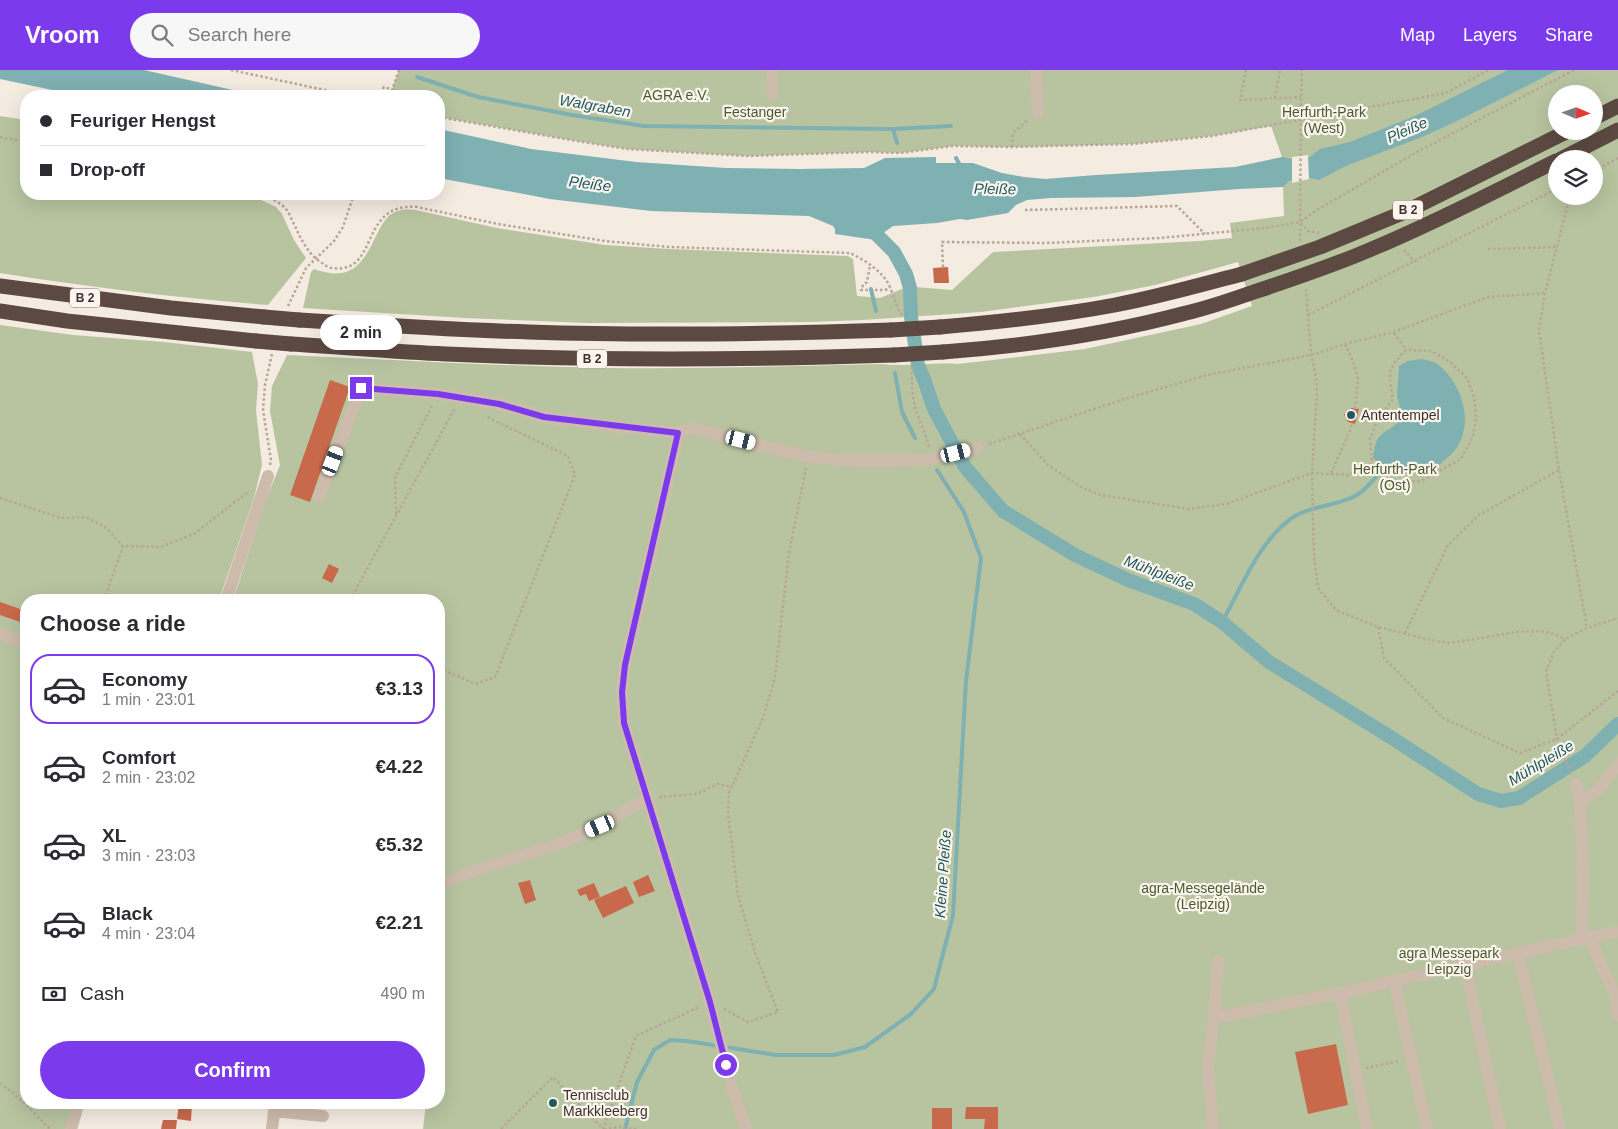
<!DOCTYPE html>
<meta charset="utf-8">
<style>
:root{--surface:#fff;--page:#f7f7f7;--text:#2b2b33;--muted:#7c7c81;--line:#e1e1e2;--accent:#7c3aed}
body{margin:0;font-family:Arial,sans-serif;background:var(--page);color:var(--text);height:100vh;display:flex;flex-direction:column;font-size:19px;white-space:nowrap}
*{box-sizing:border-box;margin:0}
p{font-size:16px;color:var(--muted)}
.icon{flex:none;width:28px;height:28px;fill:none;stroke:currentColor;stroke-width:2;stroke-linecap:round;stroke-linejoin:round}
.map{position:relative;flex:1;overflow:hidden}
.details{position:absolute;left:20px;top:524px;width:425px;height:515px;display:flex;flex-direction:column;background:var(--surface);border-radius:20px;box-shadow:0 5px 20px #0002}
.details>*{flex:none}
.hud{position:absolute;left:20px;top:20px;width:425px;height:110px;border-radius:20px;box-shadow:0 5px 20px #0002;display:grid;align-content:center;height:110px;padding:0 20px;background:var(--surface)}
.needle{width:32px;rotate:92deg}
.controls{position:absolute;left:1548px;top:15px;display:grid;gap:10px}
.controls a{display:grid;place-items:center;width:55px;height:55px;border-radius:50%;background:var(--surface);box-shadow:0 5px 20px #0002;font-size:25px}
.end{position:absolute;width:22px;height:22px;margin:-11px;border:6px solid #7c3aed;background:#fff;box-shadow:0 0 0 2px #fff}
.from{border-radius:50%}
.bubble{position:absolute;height:35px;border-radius:18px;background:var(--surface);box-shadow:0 5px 20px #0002;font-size:16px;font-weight:700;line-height:35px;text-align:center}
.car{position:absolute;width:15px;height:30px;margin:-15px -8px;border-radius:6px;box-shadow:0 0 4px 1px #0007;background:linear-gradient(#fff 24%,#345 0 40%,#fff 0 76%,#345 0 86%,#fff 0)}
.hud b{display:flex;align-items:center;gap:18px;height:48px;font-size:19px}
.hud b+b{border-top:1px solid var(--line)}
.hud i{width:12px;height:12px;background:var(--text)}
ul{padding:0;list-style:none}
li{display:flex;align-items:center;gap:15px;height:70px;margin:0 10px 8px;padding:0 10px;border:2px solid transparent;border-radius:20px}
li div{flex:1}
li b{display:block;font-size:19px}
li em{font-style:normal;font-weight:700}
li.on{border-color:var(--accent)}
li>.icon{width:45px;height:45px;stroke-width:1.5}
h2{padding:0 20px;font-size:22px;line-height:60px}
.pay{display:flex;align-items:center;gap:12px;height:55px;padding:0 20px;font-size:19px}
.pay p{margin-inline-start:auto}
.button{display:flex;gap:10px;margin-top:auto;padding:10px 20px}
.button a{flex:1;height:58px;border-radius:30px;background:var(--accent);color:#fff;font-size:20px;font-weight:700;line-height:58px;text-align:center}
header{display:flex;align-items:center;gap:30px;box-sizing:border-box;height:70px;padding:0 25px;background:var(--accent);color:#fff}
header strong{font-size:24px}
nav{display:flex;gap:28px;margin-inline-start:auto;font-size:18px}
.search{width:350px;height:45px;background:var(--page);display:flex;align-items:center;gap:12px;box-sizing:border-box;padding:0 18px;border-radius:28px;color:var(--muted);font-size:19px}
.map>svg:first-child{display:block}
.green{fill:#b8c4a0;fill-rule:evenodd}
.water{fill:#7fb0b2}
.pier{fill:#f4ebe1}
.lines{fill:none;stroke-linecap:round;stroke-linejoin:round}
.stream{stroke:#7fb0b2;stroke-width:4}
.canal{stroke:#7fb0b2;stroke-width:14}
.building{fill:#c8694b}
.path{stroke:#b9a596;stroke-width:2.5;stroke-dasharray:2.5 2.5;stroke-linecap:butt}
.minor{stroke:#cdbbac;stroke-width:12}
.highway{stroke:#5c4a42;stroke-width:15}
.highway-bridge{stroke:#5c4a42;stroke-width:15}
.route{stroke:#7c3aed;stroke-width:6}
.poi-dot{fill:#1f5a5e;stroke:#fbf5ee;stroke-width:2}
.labels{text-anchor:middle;stroke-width:4.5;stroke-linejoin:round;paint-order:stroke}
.shield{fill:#fbf5ee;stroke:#756b66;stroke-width:1}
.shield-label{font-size:12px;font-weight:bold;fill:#3b302b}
.park-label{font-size:14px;fill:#4a5a2e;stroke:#fbf5ee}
.poi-label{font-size:14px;fill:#3b302b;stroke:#fbf5ee;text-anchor:start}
.water-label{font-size:15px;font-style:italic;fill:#1f5a5e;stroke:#fbf5ee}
</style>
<header>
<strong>Vroom</strong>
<div class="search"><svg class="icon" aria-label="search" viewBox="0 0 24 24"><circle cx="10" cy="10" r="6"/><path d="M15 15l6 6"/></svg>Search here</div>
<nav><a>Map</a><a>Layers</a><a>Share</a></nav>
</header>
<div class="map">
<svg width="1618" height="1059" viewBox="0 0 1618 1059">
<rect width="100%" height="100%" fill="#f4ebe1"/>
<path class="green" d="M399 0H1618V1059H423L426 1033 439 1032V530H233L265 432 280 395 270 341 272 316 287 285C395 290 502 296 609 298 700 299 791 296 881 294 907 297 933 292 958 294L1085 279 1201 254 1252 236 1238 192 1155 215 1094 227 981 242 863 250 812 252 587 253 465 248 303 238 311 202 314 199C348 211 361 198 375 168 379 160 383 151 390 145 398 139 407 139 416 140L497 158 605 175 669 179 848 186 853 189 857 226 880 228 902 219 915 217 952 220 993 182 1200 171 1232 168 1230 153 1284 146 1282 87 1271 56 1212 66 1133 74 1012 77 953 76 900 83 868 82 748 86 627 79 571 70 439 47V26H399L397 21 392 20ZM1556 24H1594V61H1556ZM1556 89H1594V126H1556Z
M0 46 26 50V124H248L276 137 282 144 294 170 306 188 268 235C178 228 89 217 0 203Z
M0 255 73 265 164 272 252 282 258 314 256 340 262 395 254 428 219 530H26V1032L79 1033 71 1059H0Z"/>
<path class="water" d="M0 0H144L259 26H81L0 9Z
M1508 0H1558L1457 51 1422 67 1348 95 1319 110 1305 107 1289 111 1283 117 1239 119 1135 127 1051 128 1027 130 1016 135 1008 143 967 150 960 149 937 153 893 156 883 163 885 166 879 173 876 170 835 164V159L833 156 809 146 651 141 550 129 439 108V59L531 79 636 92 726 98 799 99 864 98 885 88 936 87V93H973L1002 103 1024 107 1045 109 1096 105 1235 97 1282 87 1297 90 1310 87 1320 79 1350 72 1415 46Z
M1422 289C1426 290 1432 291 1436 293 1466 315 1478 365 1446 389 1442 392 1438 397 1434 398 1429 400 1423 400 1419 401 1399 406 1387 401 1373 388 1376 360 1382 367 1400 351L1401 342 1397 326 1399 296 1408 291Z"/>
<path class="pier" d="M1308 85 1309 109 1292 113V87Z"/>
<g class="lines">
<path class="stream" d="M417 7 478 27 572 45 644 56 893 59 897 73
M893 59 951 56
M956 88 961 97
M871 219 876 241
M895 303 902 342 915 368
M1222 552C1242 517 1260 468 1295 446 1314 435 1338 436 1357 425 1367 419 1376 407 1384 398
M625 1059 637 1012 654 980 670 970 687 971 776 985H834L865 977 911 944 934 919 953 845 966 611 981 488 964 442 937 400"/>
<path class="canal" d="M869 157 894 182 906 204 910 218 911 247 918 295 925 312 934 339 965 397 1003 441 1075 485 1128 510 1194 534 1222 552 1269 592 1392 668 1478 724 1501 731 1519 728 1585 686 1618 654"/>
</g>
<path class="building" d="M948 197 949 213H934L933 198Z
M330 310 350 317 310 432 290 425Z
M1352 338 1359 339 1355 354 1348 352 1344 345 1346 341Z
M329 494 339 499 332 513 322 508Z
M0 532 26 541V554L0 545Z
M648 805 655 821 639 827 633 812Z
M530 810 536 830 525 834 518 813Z
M594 813 600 827 589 831 586 824 580 826 577 820Z
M626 816 634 833 603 848 594 830Z
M1336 974 1348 1035 1308 1044 1295 982Z
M308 1032H327V1036L308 1034Z
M179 1033H192L191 1051 177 1049Z
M966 1037H998V1059H984L985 1049H965Z
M932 1038H952V1059H932Z
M163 1050H177L176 1059H161Z"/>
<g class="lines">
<path class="path" d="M231 0 353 26
M1246 0 1240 30 1301 27
M376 26 380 23 384 17 397 21 399 26
M390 26 399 0
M1275 28 1280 0
M439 47 571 70 627 79 748 86 868 82 900 83 953 76 1012 77 1133 74 1212 66 1446 23 1488 0
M0 67 26 72
M1012 77 1013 63 1028 50
M1594 101 1618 88
M260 124C269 128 279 131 286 139 290 144 292 151 295 156 301 170 309 185 322 193 325 195 328 198 332 198 380 205 358 132 417 137L498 154 605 171 669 177 850 183C866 191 885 202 891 220 895 229 896 237 902 245
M1570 126 1545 223 1539 260 1559 400 1587 558
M1025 140 1177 136 1205 164
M1301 153 1308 161 1319 163
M1300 171 1301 27 1302 0
M1488 179 1557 177
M1404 180 1415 192
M943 197 942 172 1046 173 1160 168 1265 158 1300 152 1317 140 1417 82 1574 0
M1306 219 1311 285 1316 306 1317 320 1312 403 1314 487 1318 518 1336 540 1378 557 1435 571 1449 573 1462 571 1517 562 1540 561 1554 564 1565 569
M868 220H861L863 215 867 212 870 195
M875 220H885L890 218
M288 236 306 198 334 171 343 157 354 124
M1308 245 1556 119
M1394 263 1406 280
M1345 274 1354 294 1358 309 1355 339
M912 297C911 310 912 327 916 340 920 353 927 365 929 378
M1020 364 1048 395 1081 417 1101 425 1189 439 1226 434 1312 403 1348 405 1372 394 1386 408 1404 412 1421 411 1461 389 1473 367 1476 348 1474 327 1467 308 1450 292 1431 281 1406 280C1387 299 1388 304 1393 329L1377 351 1370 369 1372 394
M989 374 1121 330 1207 305 1311 285 1345 274 1394 262 1488 227 1545 223
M270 395 271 390 263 340 265 315 272 284
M1331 403 1350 361 1352 353
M0 428 61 448 86 447 105 457 123 476 160 477 194 464 249 421
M396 444 395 407 432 336
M104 530 123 476
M350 530 454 340H456
M1378 557 1384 588 1443 648 1520 683 1557 669 1618 621
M1405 563 1448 475 1479 445 1559 400
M439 598 475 614 495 607 575 405 568 386 485 346
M1571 703 1557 669 1546 601 1554 582 1565 569 1587 558 1618 548
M659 727 696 724 718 714 732 717
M724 939 748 952 778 942 755 883 738 825 728 743 729 723 763 648 775 607 789 483 806 398
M1366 998 1400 991
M0 1013 19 1028 50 1059
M501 1059 553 1007 603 1059 636 966 699 937
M604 1059 619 1057 636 1059"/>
<path class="minor" d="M772 0 773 24
M1036 0 1038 43
M679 363 625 595 622 622 624 653 710 932 730 1010 746 1059
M319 427 361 318 438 324 499 334 544 347 618 357 679 363 691 358 808 387 854 391H894L930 389 978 378
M226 530 268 406
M0 564 26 573
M1579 732 1597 721 1618 695
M439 816 467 803 559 774 600 756 647 728
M1589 867 1615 925 1618 945
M1581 869 1618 862
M1518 883 1560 1059
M1465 895 1500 1059
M1394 910 1427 1059
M1340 923 1367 1059
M1214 947 1218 891
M274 1041 323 1046
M71 1059 79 1032
M272 1059 275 1034
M1213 1059 1208 996 1214 947 1230 945 1340 923 1581 869C1583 830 1584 791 1581 752 1580 739 1580 726 1576 714"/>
<path class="highway" d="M1594 48 1618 36
M1561 89 1618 60
M0 216 171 238 264 247
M0 241 67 251 256 271
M299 250C376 255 452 260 529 262 650 266 770 264 891 260
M940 257C999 252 1057 246 1115 235 1158 227 1200 215 1242 204
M291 274C343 277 395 282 446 284 596 291 745 290 894 285
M943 282C1025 276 1107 264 1186 243 1207 238 1228 231 1248 224"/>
<path class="highway-bridge" d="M1242 204 1320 177 1407 141 1568 61
M1248 224C1290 210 1333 196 1374 178 1436 152 1496 121 1556 91
M264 247 299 250
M891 260 940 257
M256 271 291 274
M894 285 943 282"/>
</g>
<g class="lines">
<path class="route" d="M361 318 438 324 499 334 544 347 678 363 625 595 622 622 624 653 710 932 726 995"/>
</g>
<g class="poi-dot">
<circle cx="1351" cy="345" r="5"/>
<circle cx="553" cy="1033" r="5"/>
</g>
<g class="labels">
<g class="shield">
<rect x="1393" y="130.5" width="30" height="19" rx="4"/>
<rect x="70" y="218.5" width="30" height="19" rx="4"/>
<rect x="577" y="279.5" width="30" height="19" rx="4"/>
</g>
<g class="shield-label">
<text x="1408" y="144">B 2</text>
<text x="85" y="232">B 2</text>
<text x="592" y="293">B 2</text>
</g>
<g class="park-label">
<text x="676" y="30">AGRA e.V.</text>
<text x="755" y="47">Festanger</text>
<text x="1324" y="47">Herfurth-Park<tspan x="1324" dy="16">(West)</tspan></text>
<text x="1395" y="404">Herfurth-Park<tspan x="1395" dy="16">(Ost)</tspan></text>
<text x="1203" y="823">agra-Messegelände<tspan x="1203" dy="16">(Leipzig)</tspan></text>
<text x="1449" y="888">agra Messepark<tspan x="1449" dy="16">Leipzig</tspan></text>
</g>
<g class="poi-label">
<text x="1361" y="350">Antentempel</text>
<text x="563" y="1030">Tennisclub<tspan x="563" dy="16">Markkleeberg</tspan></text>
</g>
<g class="water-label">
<text transform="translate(595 36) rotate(10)" y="5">Walgraben</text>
<text transform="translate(1407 60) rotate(-23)" y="5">Pleiße</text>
<text transform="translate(590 114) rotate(7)" y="5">Pleiße</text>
<text transform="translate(995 119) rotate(1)" y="5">Pleiße</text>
<text transform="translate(1159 503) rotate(21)" y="5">Mühlpleiße</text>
<text transform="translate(1541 693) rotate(-31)" y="5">Mühlpleiße</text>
<text transform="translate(943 804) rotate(-86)" y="5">Kleine Pleiße</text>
</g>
</g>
</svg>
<div class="controls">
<a><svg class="needle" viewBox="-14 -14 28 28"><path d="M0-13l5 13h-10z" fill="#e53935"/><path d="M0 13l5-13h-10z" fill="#7c7c81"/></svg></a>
<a><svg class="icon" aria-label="layers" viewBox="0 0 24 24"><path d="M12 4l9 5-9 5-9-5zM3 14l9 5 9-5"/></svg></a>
</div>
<i class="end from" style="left:726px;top:995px"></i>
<i class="end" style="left:361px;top:318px"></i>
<div class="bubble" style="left:320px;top:245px;width:82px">2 min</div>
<i class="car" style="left:741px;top:370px;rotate:104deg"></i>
<i class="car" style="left:956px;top:383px;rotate:76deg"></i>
<i class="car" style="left:333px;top:391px;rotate:21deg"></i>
<i class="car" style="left:600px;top:756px;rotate:247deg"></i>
<div class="hud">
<b><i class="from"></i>Feuriger Hengst</b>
<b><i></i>Drop-off</b>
</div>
<section class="details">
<h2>Choose a ride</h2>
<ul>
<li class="on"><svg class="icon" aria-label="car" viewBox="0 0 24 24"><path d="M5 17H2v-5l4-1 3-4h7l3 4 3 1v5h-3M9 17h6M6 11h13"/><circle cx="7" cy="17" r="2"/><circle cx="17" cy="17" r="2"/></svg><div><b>Economy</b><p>1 min · 23:01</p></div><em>€3.13</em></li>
<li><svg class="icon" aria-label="car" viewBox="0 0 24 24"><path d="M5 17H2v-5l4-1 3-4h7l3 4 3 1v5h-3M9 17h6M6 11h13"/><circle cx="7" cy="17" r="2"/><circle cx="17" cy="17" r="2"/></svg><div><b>Comfort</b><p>2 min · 23:02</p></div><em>€4.22</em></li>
<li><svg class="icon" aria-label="car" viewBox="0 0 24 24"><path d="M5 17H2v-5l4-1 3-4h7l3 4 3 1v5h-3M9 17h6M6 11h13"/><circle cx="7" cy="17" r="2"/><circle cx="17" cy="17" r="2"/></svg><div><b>XL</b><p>3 min · 23:03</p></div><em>€5.32</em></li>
<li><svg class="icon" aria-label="car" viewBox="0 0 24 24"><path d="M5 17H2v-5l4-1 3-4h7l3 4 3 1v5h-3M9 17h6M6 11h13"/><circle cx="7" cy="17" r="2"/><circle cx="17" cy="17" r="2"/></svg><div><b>Black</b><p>4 min · 23:04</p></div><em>€2.21</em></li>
</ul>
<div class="pay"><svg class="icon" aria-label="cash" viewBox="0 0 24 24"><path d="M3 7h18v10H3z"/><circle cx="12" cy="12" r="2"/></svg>Cash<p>490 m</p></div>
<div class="button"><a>Confirm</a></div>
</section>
</div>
